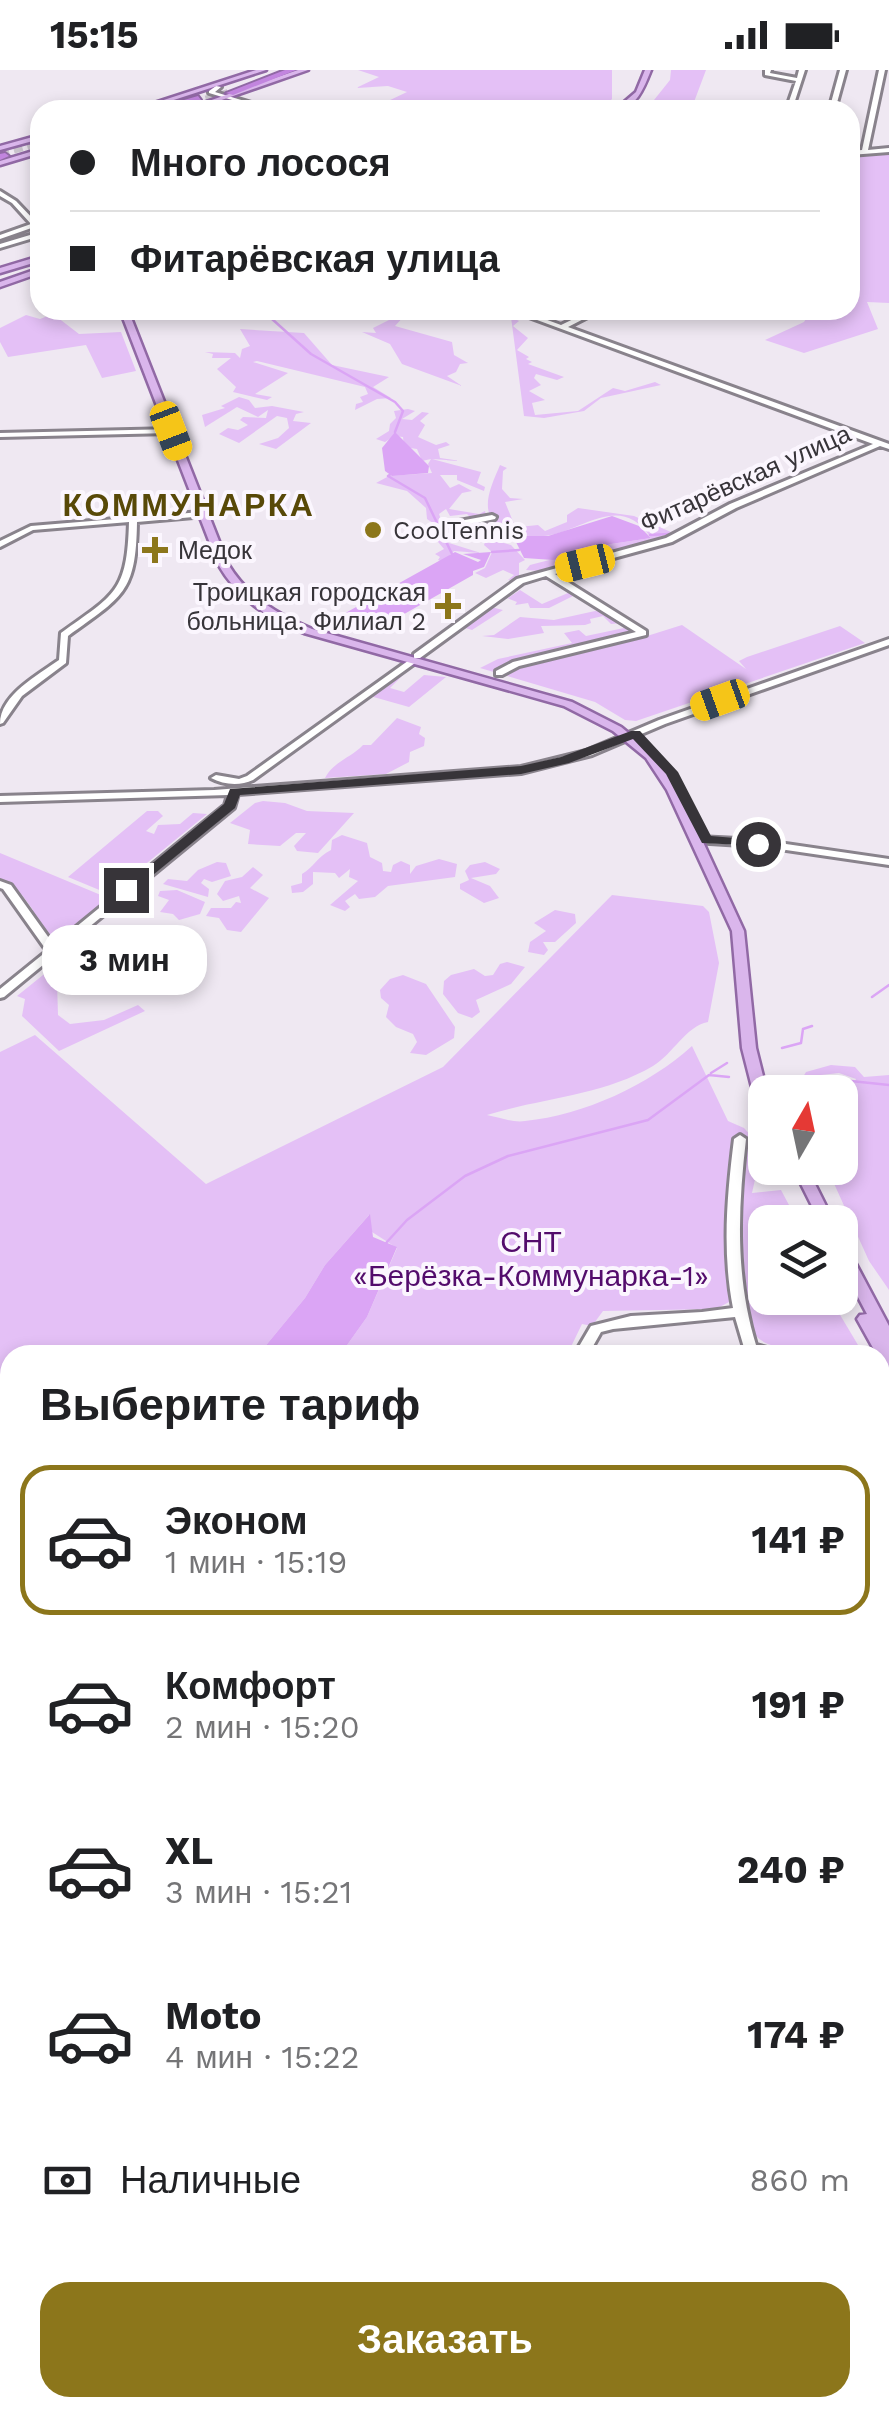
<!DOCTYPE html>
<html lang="ru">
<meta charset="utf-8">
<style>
:root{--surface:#fff;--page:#f2f2f2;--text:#202124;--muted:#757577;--line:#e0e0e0;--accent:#8c761b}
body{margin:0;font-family:"Work Sans",sans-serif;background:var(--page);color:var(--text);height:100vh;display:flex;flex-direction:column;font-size:38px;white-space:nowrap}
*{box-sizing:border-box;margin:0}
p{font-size:32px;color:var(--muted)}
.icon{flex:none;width:55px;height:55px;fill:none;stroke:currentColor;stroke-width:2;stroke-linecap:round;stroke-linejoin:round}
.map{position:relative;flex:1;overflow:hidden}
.panel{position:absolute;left:0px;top:1275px;width:890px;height:1072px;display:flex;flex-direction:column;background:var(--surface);border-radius:30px 30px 0 0;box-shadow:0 5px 15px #0003}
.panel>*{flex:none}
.banner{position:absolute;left:30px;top:30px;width:830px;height:220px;border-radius:30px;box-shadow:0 5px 15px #0003;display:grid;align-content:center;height:220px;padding:0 40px;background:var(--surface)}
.needle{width:65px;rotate:9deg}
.fabs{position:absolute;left:748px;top:1005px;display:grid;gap:20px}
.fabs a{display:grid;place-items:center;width:110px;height:110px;border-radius:20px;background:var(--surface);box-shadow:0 5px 15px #0003;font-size:50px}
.end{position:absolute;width:45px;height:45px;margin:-22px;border:12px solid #373439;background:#fff;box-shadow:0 0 0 5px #fff}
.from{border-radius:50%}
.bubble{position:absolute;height:70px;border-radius:30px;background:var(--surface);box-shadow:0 5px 15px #0003;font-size:32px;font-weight:700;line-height:70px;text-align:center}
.car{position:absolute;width:30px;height:60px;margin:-30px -15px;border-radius:12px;box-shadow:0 0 8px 2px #0007;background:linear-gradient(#f5c518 24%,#345 0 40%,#f5c518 0 76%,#345 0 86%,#f5c518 0)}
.banner b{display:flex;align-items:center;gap:35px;height:95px;font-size:38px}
.banner b+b{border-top:2px solid var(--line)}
.banner i{width:25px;height:25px;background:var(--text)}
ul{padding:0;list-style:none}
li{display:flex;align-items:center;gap:30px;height:150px;margin:0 20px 15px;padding:0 20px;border:5px solid transparent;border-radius:30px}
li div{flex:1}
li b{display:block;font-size:38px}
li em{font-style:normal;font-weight:700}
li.current{border-color:var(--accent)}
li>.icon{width:90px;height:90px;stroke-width:1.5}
h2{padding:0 40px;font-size:45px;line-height:120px}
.pay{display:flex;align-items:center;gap:25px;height:110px;padding:0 40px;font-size:38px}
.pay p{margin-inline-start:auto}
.cta{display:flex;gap:20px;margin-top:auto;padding:20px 40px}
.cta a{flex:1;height:115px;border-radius:30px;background:var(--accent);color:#fff;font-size:40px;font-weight:700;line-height:115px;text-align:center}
.status{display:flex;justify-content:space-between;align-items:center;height:70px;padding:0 50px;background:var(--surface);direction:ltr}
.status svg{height:28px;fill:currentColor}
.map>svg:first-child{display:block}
.green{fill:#e4c0f6}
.water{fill:#dba5f5}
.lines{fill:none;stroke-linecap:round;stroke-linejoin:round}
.stream{stroke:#dba5f5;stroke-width:2.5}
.highway-tunnel{stroke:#cac4cd;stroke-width:9;stroke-dasharray:9 5;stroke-linecap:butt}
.minor-casing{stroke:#89838c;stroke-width:6}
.major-casing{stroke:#9169a5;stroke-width:5}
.highway-casing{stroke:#9169a5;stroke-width:4}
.minor{fill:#fff;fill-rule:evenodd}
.major{fill:#dab6ec;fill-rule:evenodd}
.highway{fill:#c285df;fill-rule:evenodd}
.major-bridge-casing{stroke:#9169a5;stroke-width:25;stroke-linecap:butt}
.major-bridge{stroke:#dab6ec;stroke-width:20}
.route{fill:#373439}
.poi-dot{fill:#8c761b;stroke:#fbf6fe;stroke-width:4}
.labels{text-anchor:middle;stroke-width:8;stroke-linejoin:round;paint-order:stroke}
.far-street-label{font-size:25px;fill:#373439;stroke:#fbf6fe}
.far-poi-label{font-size:25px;fill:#373439;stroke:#fbf6fe;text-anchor:start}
.park-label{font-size:30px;fill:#530c6c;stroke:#fbf6fe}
.far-district-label{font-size:32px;font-weight:bold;letter-spacing:2.5px;fill:#584908;stroke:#fbf6fe}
</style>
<div class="status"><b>15:15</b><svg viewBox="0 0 49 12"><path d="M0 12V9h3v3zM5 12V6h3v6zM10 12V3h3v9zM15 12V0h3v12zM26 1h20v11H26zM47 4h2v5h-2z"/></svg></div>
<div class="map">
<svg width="889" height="2346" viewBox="0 0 889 2346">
<rect width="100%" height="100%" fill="#efe8f2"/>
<path class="green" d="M358 0H612V29L601 40H443L433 37 440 40H422L427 37 411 33 401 38 406 40H369L407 22 388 16 356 18 379 7Z
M671 0H706L691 40H646L670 10Z
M889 82V233L867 232 878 259 804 283 765 270 804 252 811 240H850V85Z
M53 244 79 264 121 262 136 301 102 308 86 275 8 287 0 272V258L26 245 40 249Z
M401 244H406L395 256 452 272 454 285 468 293 460 294 456 302 447 306 462 316 402 294 390 274 362 262 376 263 373 258Z
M511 247 519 251 513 256 528 268 517 280 529 287 526 289 532 292 528 294 564 307 557 310 536 304 534 308 541 315 529 321 545 330 532 333 535 345 578 341 613 318 625 321 655 312 661 315 601 328 584 341 544 348 524 346Z
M240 259 304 263 332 295 389 307 373 317 391 328 377 329 355 340 356 334 363 332 360 327 368 324 365 317 257 291 253 292 288 303 255 324 272 327 267 330 233 322 236 317 217 299 231 288H212L213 284 205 282 235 283 240 288 242 279 250 276Z
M239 327 249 330 255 338 272 336 304 342 296 344 293 351 311 353 276 379 259 374 278 368 289 358 287 348 277 346 239 373 219 364 228 358 238 360 248 355 240 350 243 347 266 348 268 340 258 347 237 337 205 357 202 345 225 338 221 336Z
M408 339 415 341 402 349 412 350 422 342 429 343 420 351 425 355 418 367 436 375 446 372 450 375 438 379 440 388 461 391 432 389 481 402 477 413 485 417 484 421 457 410V405H440L450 418 459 414 472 421 462 423 449 439 479 444 485 441 488 452 501 460 504 473 511 475 525 490 519 493V508L508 510 514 505 503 500 486 508 475 503 485 498 492 482 484 475 487 467 479 455H471L473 450 467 444 450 446 446 439 439 444 449 473 481 483 454 481 443 492 438 490 440 487 435 484 444 479 433 466 436 455 427 449 426 438 407 421 376 413 389 406 432 403 428 394 431 389 422 391 417 379 404 377 403 367 394 366 385 372 376 369 389 361 390 354 396 348 394 341Z
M500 395 507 398 503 401 502 419 510 428 523 429 505 432 514 454 508 462C476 447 489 421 500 395Z
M578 438 634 446 671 462 632 479 541 501 526 500 530 495 611 474 651 468C622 423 586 458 550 465 538 468 523 465 510 465L519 457 538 455 545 461 567 452V445Z
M546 504 565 505 567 508 559 509 575 525 549 538H530L528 533 515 535 517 532 507 528 491 537 503 540 472 560 455 555 507 524 508 528 520 520 542 534 568 523 551 511 535 508Z
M595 541 612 543 622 553 611 554 603 546 590 549 591 553 585 555 541 556 544 563 508 569 482 566 494 565 520 547 554 550Z
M682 555 746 599 739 591 747 587 840 556 865 573 636 651 625 650 595 632 480 598 498 589 572 573 564 563 579 560 586 566 624 558 647 566Z
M407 601 390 618 404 622 424 605 446 607 409 637 370 626Z
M397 648 421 657 419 664 425 668 424 676 410 682 409 692 386 704 325 708C334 691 351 688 363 675H371Z
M263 731 285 733 307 741 354 743 318 783 297 781 294 776 306 763H296L280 776 248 774 250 760 230 753 255 733Z
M147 741H158L163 746 146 761 154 764 158 755 180 754 193 743 207 744 109 824 68 807Z
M342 765 367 773 370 787 382 793 383 801 391 802 393 795 401 791 410 795V804L416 796 439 789 457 794 455 807 388 816 375 827 359 829 355 824 345 831 350 837 345 841 330 835 358 811 349 807 350 799 339 808 335 803 313 802V814L303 822 292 823 291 816 302 813V804C314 797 317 787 331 780L332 770Z
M0 783 108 828 53 873 49 871 27 842 33 840 22 825 0 813Z
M217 792 226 793 231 806 212 812 204 809 201 813 209 819 208 827 163 814 168 809 187 811 198 800Z
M485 792 500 799 496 804 471 808 490 816 499 828 484 833 460 819V814L469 810 465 801 470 795Z
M253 797 263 805 250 818 269 828 241 862 227 860 219 848 206 846 211 838H231L236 832 241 833 239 826 223 831 217 824 225 811 242 807Z
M177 820 205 832 200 844 179 850 173 844 160 842 169 830 158 826 160 821Z
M612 825 703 836 709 842 719 893 708 952C686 956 673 984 653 996 602 1026 541 1028 487 1045 498 1047 513 1053 525 1051 584 1045 649 1015 692 976L728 1051 744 1058 762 1078 752 1123 781 1120 798 1152H765V1228H830L858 1275H771C752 1269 746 1253 741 1235L729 1232 716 1239 603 1241 592 1256 582 1254 567 1285H340L367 1247 397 1178 372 1162 369 1145 325 1195 305 1228 258 1285H10V1499L0 1496V982L35 965 206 1114 443 997Z
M555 840 575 844 576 853 555 872H543L548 880 544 885 528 882 530 872 546 861 534 853Z
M507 892 525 897 511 914 476 930 480 942 472 948 458 943 443 924 444 911 451 905 474 899 485 906 493 905 500 894Z
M48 901 64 907 57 913 58 945 70 954 104 950 138 935 145 941 59 981 22 946 25 929 17 926Z
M403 905 426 914 455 957 454 968 426 985 410 983 417 972 413 964 396 957 386 947 389 935 381 928 380 920 390 909Z
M831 995 855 997 864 1007 889 1005V1220L869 1191 827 1098H840V1022H800L851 1020 856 1009 839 1003 803 1007 806 1002Z
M10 1626V1855L0 1847V1639Z
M640 2338H767L795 2346H667Z"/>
<path class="water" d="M395 362 429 396 428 403 392 406 385 401 382 378Z
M612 446 639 456 651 468 611 474 553 490 524 488 513 466H548Z
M455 482 478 492 481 490 463 484 491 482 484 497 473 501V505L376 560 340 546Z
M370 1144 373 1167 397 1177 367 1247 340 1285H258L305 1228 325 1195Z"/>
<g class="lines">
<path class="stream" d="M262 240 311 284 395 332 403 341 395 362
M391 404 388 406 425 428 453 486
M650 465 668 464
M492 482 519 480
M872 927 889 915
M782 978 801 973 803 959 812 956
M711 1003 727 993
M792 1009 808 1010
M851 1011 889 1015
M386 1173 407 1150 465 1106 508 1086 648 1050 709 1005 729 1007"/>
<path class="highway-tunnel" d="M206 30 230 23
M0 83 35 73"/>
<g class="minor-casing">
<path id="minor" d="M765 0H771L770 3 797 8 799 0H805L792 40H786L796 11 765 5Z
M840 0H846L835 40H829Z
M879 0H885L868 80 889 78V82L850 85V81L862 80Z
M216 16 221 17 215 22 274 40H265L209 23V21Z
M0 121 16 131 36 152 40 153V155L0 169V165L31 154 12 133 0 126Z
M40 162V166L0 178V174Z
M510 240H520L561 255 592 240H601L568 257 889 374V379L880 376 736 438 672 472 555 504 646 561V565L519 596 502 605H496V601L513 592 636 562 546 506 523 513 420 588H414V584L517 509 666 468 730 434 873 374Z
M174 359V363H171L0 367V363Z
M213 441 217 443 216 445 137 452C136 523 123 526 68 566L66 593 22 626 3 653 0 654C0 625 38 605 59 590L61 563C115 524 127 523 129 452L33 460 0 477V471L31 456Z
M492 445 496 447 495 449 462 456 466 466 462 468 458 466 453 454 454 452Z
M889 569V575L665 654 592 685 521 703 238 724 234 738 4 927 0 928V919L47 881 3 819 0 818V811L11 815 54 875 225 735 228 725 0 732V726L214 720 521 697 586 681 659 650Z
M412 588 415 589V593L253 710C240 716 224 715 211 708L216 705 239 709 247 706Z
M698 767 758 770 889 789V795L758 776 694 772V768Z
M740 1065 746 1069C738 1139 735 1206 756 1275L781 1282 783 1285H758L745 1281 735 1247 613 1259 601 1262 588 1285H574L591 1256 631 1246 702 1242 733 1238C722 1182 727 1125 734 1069Z
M880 1309 889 1312V1322L880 1319Z"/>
</g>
<g class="major-casing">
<path id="major" d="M256 0H266L143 40H133Z
M298 0H308L193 40H183Z
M645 0H651C644 18 636 39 615 40L636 22Z
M40 65V69L0 80V76Z
M40 79V83L0 95V91Z
M40 186V191L0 203V198Z
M40 198V203L0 217V212Z
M120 240H128L228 494C248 527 277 544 312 559L572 632 621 657 654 684 679 720 744 861 756 978 767 1022H765V1046L758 1041 742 978 732 861 667 720 646 688 613 661 564 636 304 563C267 548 238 529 218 494Z
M793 1098H807L834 1152H820Z
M840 1174 848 1179 889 1256V1299L883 1297 880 1285H877L857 1249 860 1245 867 1244 840 1193Z
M0 1878 10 1882V1902L0 1898Z
M0 1951 10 1956V1977L0 1972Z
M0 2056 10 2061V2084L0 2079Z
M0 2125 10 2130V2154L0 2149Z
M889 2166V2191L880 2195V2170Z
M880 2202 889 2204V2226L880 2224Z
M889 2232V2263L880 2267V2236Z
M360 2338H399L403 2346H364Z
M566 2338H612L616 2346H570Z
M824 2338H851L847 2346H820Z"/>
</g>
<g class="highway-casing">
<path id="highway" d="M285 0H296L233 25 226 23Z
M198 26 201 30 162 40H149Z
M40 68V74L31 73Z
M0 84 5 83 9 86 0 90Z"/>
</g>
<use href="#minor" class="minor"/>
<use href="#major" class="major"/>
<use href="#highway" class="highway"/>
<g class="major-bridge-casing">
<path id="major-bridge" d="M880 2282 889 2270
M815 2346 821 2338"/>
</g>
<use href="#major-bridge" class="major-bridge"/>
</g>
<path class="route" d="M631 661H640L678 702 711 766 758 770 762 771V776L702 773 666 704 633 669 569 693 521 704 240 725 235 738 131 823 120 820 224 734 230 719 521 696 561 687Z"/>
<g class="poi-dot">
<circle cx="373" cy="460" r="10"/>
<path d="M150 465h10v10h10v10h-10v10h-10v-10h-10v-10h10z"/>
<path d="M443 521h10v10h10v10h-10v10h-10v-10h-10v-10h10z"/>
</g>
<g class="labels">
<g class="far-street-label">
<text transform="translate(745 408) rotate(-24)" y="9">Фитарёвская улица</text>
</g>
<g class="far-poi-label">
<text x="393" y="469">CoolTennis</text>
<text x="178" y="489">Медок</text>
<text x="426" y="531" text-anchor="end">Троицкая городская<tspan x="426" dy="29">больница. Филиал 2</tspan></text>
</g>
<g class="park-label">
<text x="531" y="1182">СНТ<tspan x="531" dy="34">«Берёзка-Коммунарка-1»</tspan></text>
</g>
<g class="far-district-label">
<text x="189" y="446">КОММУНАРКА</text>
</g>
</g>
</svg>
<div class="fabs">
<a><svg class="needle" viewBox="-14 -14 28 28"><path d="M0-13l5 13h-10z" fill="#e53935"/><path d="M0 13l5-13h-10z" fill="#757577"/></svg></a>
<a><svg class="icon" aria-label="layers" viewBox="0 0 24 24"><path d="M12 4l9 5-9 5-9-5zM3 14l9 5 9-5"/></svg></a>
</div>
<i class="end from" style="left:758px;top:774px"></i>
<i class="end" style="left:126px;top:820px"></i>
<div class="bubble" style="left:42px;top:855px;width:165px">3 мин</div>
<i class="car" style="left:171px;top:361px;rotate:159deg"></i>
<i class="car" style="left:585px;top:493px;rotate:256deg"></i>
<i class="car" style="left:720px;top:630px;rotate:250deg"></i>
<div class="banner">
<b><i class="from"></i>Много лосося</b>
<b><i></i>Фитарёвская улица</b>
</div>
<section class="panel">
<h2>Выберите тариф</h2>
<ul>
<li class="current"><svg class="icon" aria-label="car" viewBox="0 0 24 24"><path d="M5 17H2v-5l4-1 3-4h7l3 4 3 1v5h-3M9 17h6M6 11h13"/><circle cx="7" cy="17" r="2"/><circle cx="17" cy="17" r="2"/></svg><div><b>Эконом</b><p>1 мин · 15:19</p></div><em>141 ₽</em></li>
<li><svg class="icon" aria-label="car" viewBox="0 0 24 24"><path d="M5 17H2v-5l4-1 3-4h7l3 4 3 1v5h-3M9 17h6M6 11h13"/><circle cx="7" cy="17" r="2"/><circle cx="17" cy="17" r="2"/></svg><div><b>Комфорт</b><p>2 мин · 15:20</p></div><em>191 ₽</em></li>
<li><svg class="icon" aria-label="car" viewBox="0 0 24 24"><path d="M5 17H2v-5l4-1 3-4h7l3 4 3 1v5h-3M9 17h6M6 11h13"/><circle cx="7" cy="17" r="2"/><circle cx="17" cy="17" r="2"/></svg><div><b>XL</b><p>3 мин · 15:21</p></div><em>240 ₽</em></li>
<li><svg class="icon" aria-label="car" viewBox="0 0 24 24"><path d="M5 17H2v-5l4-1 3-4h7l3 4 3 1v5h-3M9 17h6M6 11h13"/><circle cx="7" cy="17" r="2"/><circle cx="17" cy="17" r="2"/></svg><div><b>Moto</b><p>4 мин · 15:22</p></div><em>174 ₽</em></li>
</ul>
<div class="pay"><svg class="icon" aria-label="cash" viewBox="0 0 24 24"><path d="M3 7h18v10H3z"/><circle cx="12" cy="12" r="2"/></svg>Наличные<p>860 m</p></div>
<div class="cta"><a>Заказать</a></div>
</section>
</div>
